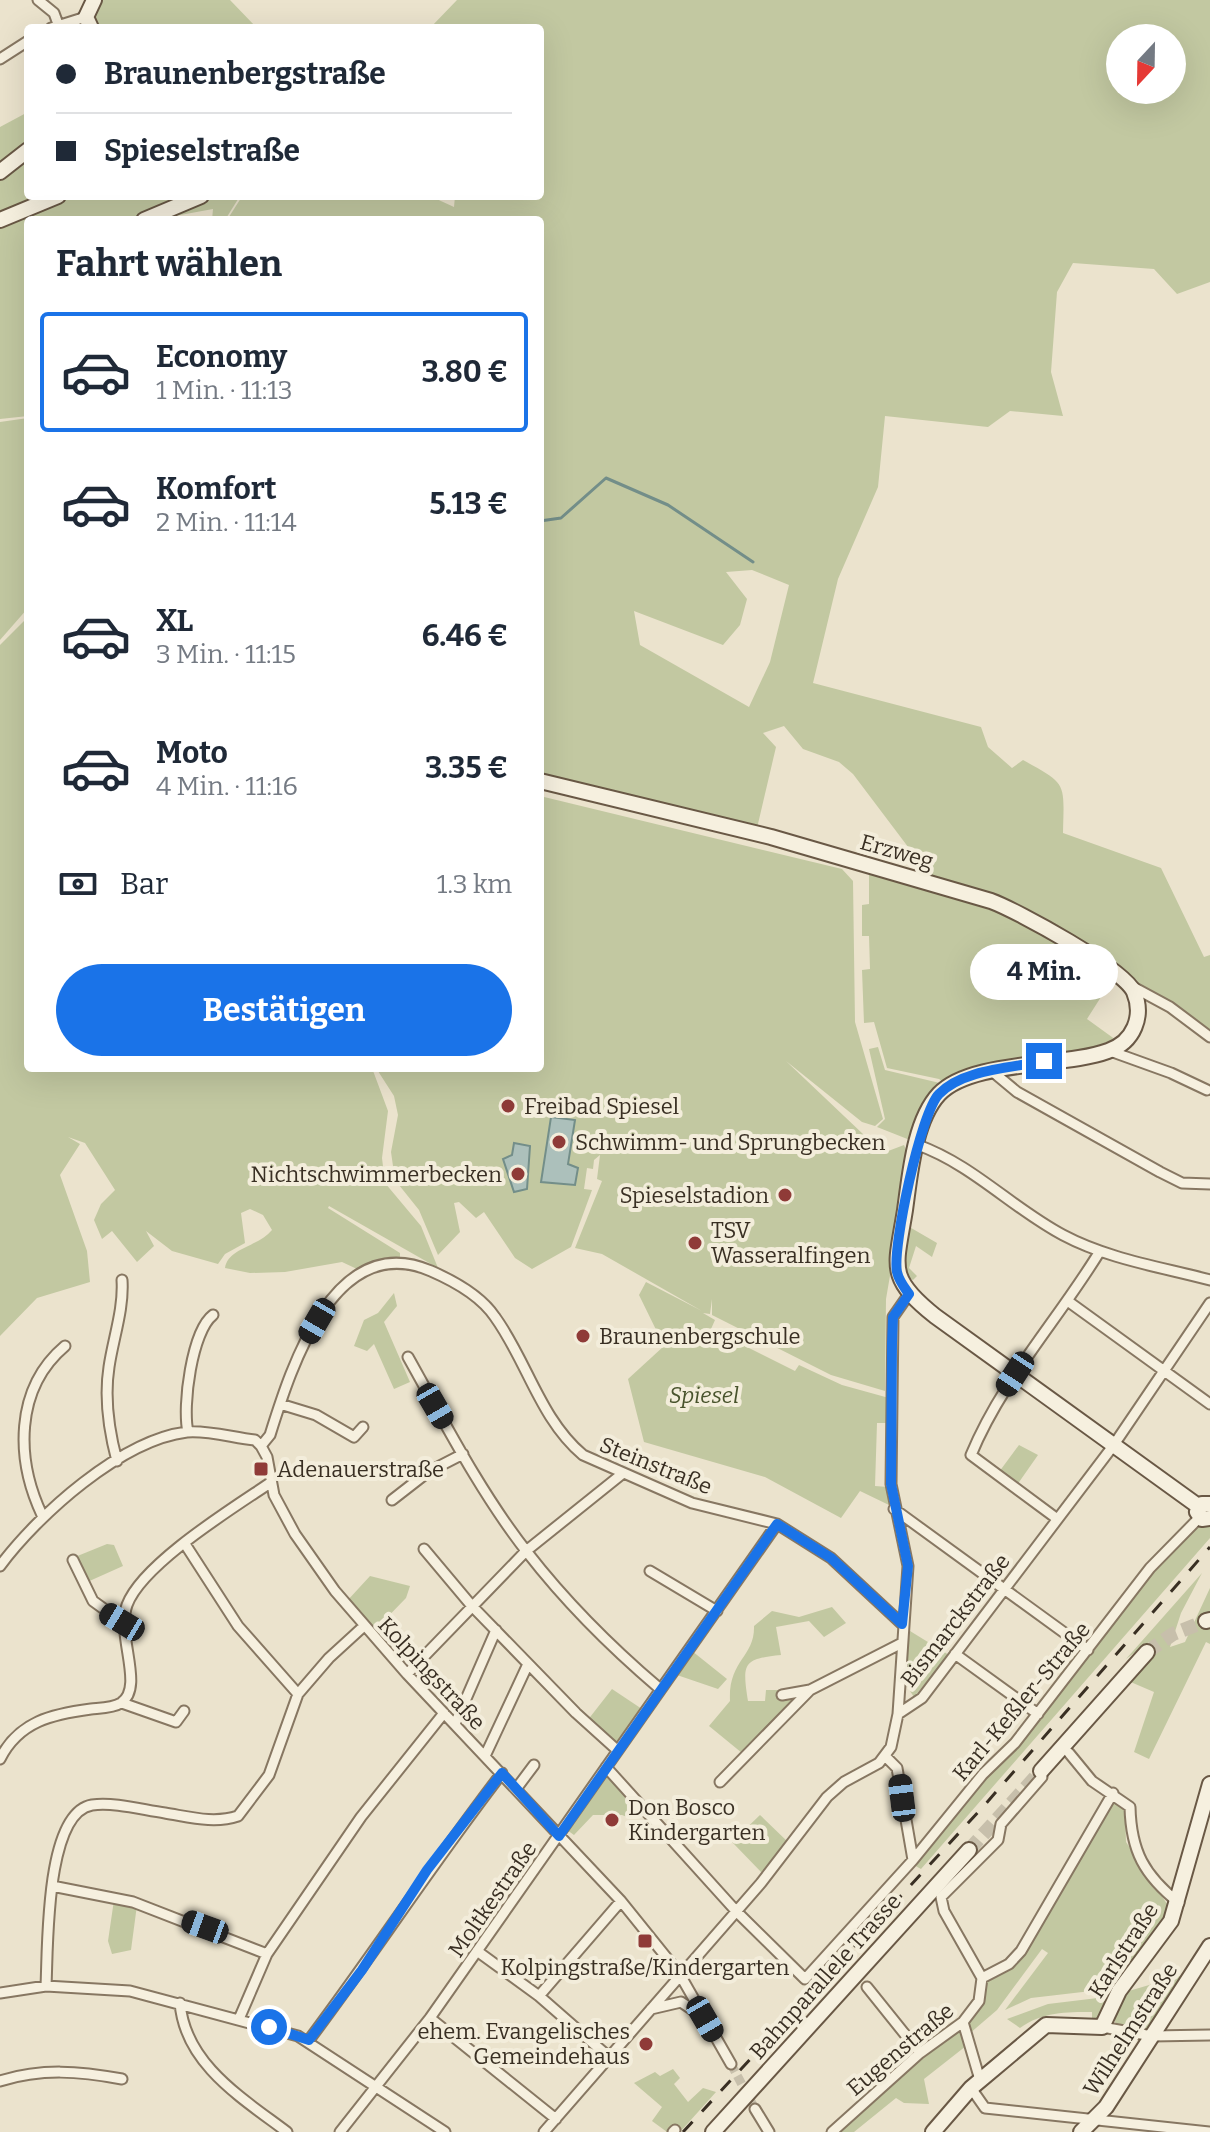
<!DOCTYPE html>
<html lang="de">
<meta charset="utf-8">
<style>
:root{--surface:#fff;--page:#f2f2f3;--text:#1f2937;--muted:#747a83;--line:#e0e1e3;--accent:#1a73e8}
body{margin:0;font-family:Bitter,serif;background:var(--page);color:var(--text);height:100vh;display:flex;flex-direction:column;font-size:30px;white-space:nowrap}
*{box-sizing:border-box;margin:0}
p{font-size:26px;color:var(--muted)}
.icon{flex:none;width:44px;height:44px;fill:none;stroke:currentColor;stroke-width:2;stroke-linecap:round;stroke-linejoin:round}
.map{position:relative;flex:1;overflow:hidden}
.drawer{position:absolute;left:24px;top:216px;width:520px;height:856px;display:flex;flex-direction:column;background:var(--surface);border-radius:8px;box-shadow:0 8px 32px #0002}
.drawer>*{flex:none}
.top-card{position:absolute;left:24px;top:24px;width:520px;height:176px;border-radius:8px;box-shadow:0 8px 32px #0002;display:grid;align-content:center;height:176px;padding:0 32px;background:var(--surface)}
.needle{width:52px;rotate:202deg}
.buttons{position:absolute;left:1106px;top:24px;display:grid;gap:16px}
.buttons a{display:grid;place-items:center;width:80px;height:80px;border-radius:50%;background:var(--surface);box-shadow:0 8px 32px #0002;font-size:40px}
.end{position:absolute;width:36px;height:36px;margin:-18px;border:10px solid #1a73e8;background:#fff;box-shadow:0 0 0 4px #fff}
.from{border-radius:50%}
.bubble{position:absolute;height:56px;border-radius:28px;background:var(--surface);box-shadow:0 8px 32px #0002;font-size:26px;font-weight:700;line-height:56px;text-align:center}
.car{position:absolute;width:24px;height:48px;margin:-24px -12px;border-radius:10px;box-shadow:0 0 6px 2px #0007;background:linear-gradient(#222 24%,#8ab4d8 0 40%,#222 0 76%,#8ab4d8 0 86%,#222 0)}
.top-card b{display:flex;align-items:center;gap:28px;height:76px;font-size:30px}
.top-card b+b{border-top:2px solid var(--line)}
.top-card i{width:20px;height:20px;background:var(--text)}
ul{padding:0;list-style:none}
li{display:flex;align-items:center;gap:24px;height:120px;margin:0 16px 12px;padding:0 16px;border:4px solid transparent;border-radius:8px}
li div{flex:1}
li b{display:block;font-size:30px}
li em{font-style:normal;font-weight:700}
li.on{border-color:var(--accent)}
li>.icon{width:72px;height:72px;stroke-width:1.5}
h2{padding:0 32px;font-size:36px;line-height:96px}
.pay{display:flex;align-items:center;gap:20px;height:88px;padding:0 32px;font-size:30px}
.pay p{margin-inline-start:auto}
.primary-button{display:flex;gap:16px;margin-top:auto;padding:16px 32px}
.primary-button a{flex:1;height:92px;border-radius:48px;background:var(--accent);color:#fff;font-size:32px;font-weight:700;line-height:92px;text-align:center}
.map>svg:first-child{display:block}
.green{fill:#c2c8a1;fill-rule:evenodd}
.water{fill:#acc0bb;stroke:#738e89;stroke-width:2}
.lines{fill:none;stroke-linecap:round;stroke-linejoin:round}
.stream{stroke:#738e89;stroke-width:3}
.street-tunnel{stroke:#c7bfab;stroke-width:9;stroke-dasharray:9 4.5;stroke-linecap:butt}
.secondary-tunnel{stroke:#c7bfab;stroke-width:14;stroke-dasharray:14 7;stroke-linecap:butt}
.street-casing{stroke:#877762;stroke-width:13}
.secondary-casing{stroke:#695845;stroke-width:18}
.street{stroke:#f6f0df;stroke-width:9}
.secondary{stroke:#f6f0df;stroke-width:14}
.rail{stroke:#392f23;stroke-width:3;stroke-dasharray:14 14;stroke-linecap:butt}
.route{stroke:#1a73e8;stroke-width:10}
.poi-dot{fill:#8f3b38;stroke:#f3eddb;stroke-width:3}
.labels{text-anchor:middle;stroke-width:8;stroke-linejoin:round;paint-order:stroke}
.street-label{font-size:22px;fill:#392f23;stroke:#f3eddb}
.poi-label{font-size:22px;fill:#392f23;stroke:#f3eddb;text-anchor:start}
.park-label{font-size:22px;font-style:italic;fill:#48532c;stroke:#f3eddb}
</style>
<div class="map">
<svg width="1210" height="2132" viewBox="0 0 1210 2132">
<rect width="100%" height="100%" fill="#ebe3cd"/>
<path class="green" d="M99 0H230L257 28H95L92 20Z
M457 0H1210V282L1177 294 1154 269 1073 263 1057 292 1051 372 1063 416 1010 411 988 427 885 416 878 487 838 579 813 683 981 727 988 747 1012 768 1023 760C1068 785 1064 782 1063 833L1161 868 1204 957 1210 955V1033L1040 920 933 880 853 774 839 762 803 749 784 726 763 733 776 747 757 828 540 776V220H227L241 198 248 196H430L454 207 455 196H540V28H430ZM1120 38H1172V90H1120ZM752 570 789 585 770 662 749 707 640 645 634 611 723 645 740 625 747 599 726 572Z
M28 112V145L16 169 28 159V196H240L225 220H212L213 209 153 220H28V416L0 419V127Z
M28 418V608L0 640V422Z
M28 617V1068H372L388 1111 382 1158 385 1183 421 1226 438 1268 329 1206 328 1208 400 1253V1259L357 1269 342 1262 285 1272 250 1273 225 1268C228 1248 258 1247 272 1230L263 1215 250 1209 241 1213 245 1243 225 1254 218 1264 172 1251 146 1231 154 1246 137 1262 112 1231 102 1239 94 1220 101 1204 115 1190 85 1143 68 1137 80 1144 60 1175 87 1251 90 1282 37 1298 0 1336V645Z
M540 796 842 869 853 881 855 1022 883 1119 875 1126 862 1122 786 1061 883 1153 904 1145 910 1159 886 1299 885 1391 831 1375 712 1315V1299L710 1314 703 1313 715 1320 711 1329 795 1371 799 1365 842 1385 889 1398V1423H877L875 1486 888 1487 889 1505 860 1491 841 1518 765 1477 644 1442 628 1379 664 1346 639 1295 646 1282 702 1311 602 1254 575 1248 602 1181 597 1179 600 1155 594 1160 593 1169 587 1168 584 1189 592 1190 571 1247 532 1269 515 1258 484 1212 476 1218 459 1202 454 1203 460 1232 438 1255 419 1210 395 1180 391 1152 398 1115 394 1096 376 1068H540Z
M869 872 1013 913 1113 978 1087 1019 1116 1040 1087 1053 946 1084 939 1079 887 1068 874 1022 864 1023 862 970 870 969 869 936H862V905L869 904Z
M878 1047 885 1070 944 1084 915 1142 877 1127 885 1119 869 1049Z
M906 1225 937 1243 932 1257 916 1246 909 1268 917 1276 913 1280 908 1277 902 1264Z
M394 1293 397 1306 384 1322 410 1382 394 1389 374 1344 367 1351 354 1346 364 1320 378 1313Z
M1019 1445 1038 1455 1017 1485 999 1472Z
M1210 1523V1538L921 1869 912 1864 1151 1569 1199 1527Z
M107 1544 114 1545 123 1566 85 1583 75 1557Z
M1202 1573 1181 1613 1170 1647 1185 1642 1210 1588V1644L1206 1642 1149 1759 1134 1752 1154 1692 1126 1680 1157 1652 1149 1642 1126 1659Z
M370 1576 410 1586 406 1598 373 1632 347 1601Z
M832 1607 846 1623 824 1637 809 1621 776 1627 781 1655C743 1659 742 1663 748 1701H765L766 1690H780L781 1698 801 1695 742 1753 709 1726 730 1701C728 1660 755 1657 754 1626L772 1611 799 1617Z
M910 1631 949 1655 914 1697 904 1682Z
M692 1651 727 1679 718 1689 674 1674Z
M612 1689 642 1709 617 1747 587 1721Z
M607 1772 641 1809 632 1819 622 1815H593L574 1835 567 1830Z
M1114 1800 1125 1811 1126 1842 1171 1910 1117 1988 1031 1998 1005 2010 1048 1953 1042 1949 997 2010 969 2034C966 2019 975 1990 987 1979 998 1969 1014 1964 1025 1954Z
M760 1815 789 1843 763 1874 732 1842Z
M114 1900 137 1905 131 1950 112 1954 108 1941Z
M1190 1973 1151 2033 1116 2024 1113 2016 1122 1993Z
M1106 1997 1100 2016 1092 2023V2012C1066 2012 1042 2012 1020 2028L1007 2019 1048 2004Z
M962 2025 966 2046 924 2079 929 2104 904 2103 896 2098 854 2132H834L921 2054Z
M673 2069 680 2078 674 2084 688 2102 703 2088 716 2092 680 2132H667L652 2121 662 2107 634 2083 655 2072 660 2076Z"/>
<path class="water" d="M551 1117 575 1120 568 1164 578 1168 575 1185 541 1182Z
M514 1143 530 1146 527 1189 514 1192 503 1159 512 1155Z"/>
<g class="lines">
<path class="stream" d="M540 521 561 518 606 478 668 505 753 562"/>
<path class="street-tunnel" d="M731 2064 755 2109"/>
<path class="secondary-tunnel" d="M1147 1652 1173 1634 1206 1621
M969 1850 1041 1771"/>
<g class="street-casing">
<path id="street" d="M38 0 54 13 58 24
M51 28 86 17
M0 59 28 41
M1133 987 1170 1007 1210 1037
M1110 1051 1171 1073 1207 1090
M993 1072 1017 1092 1160 1172 1182 1183 1210 1184
M918 1145C973 1165 1012 1208 1063 1235 1108 1259 1161 1267 1210 1280
M1069 1302 1210 1404
M408 1357C445 1423 480 1492 527 1552 565 1601 612 1648 659 1688
M280 1404 316 1415 354 1437 363 1427
M188 1432C182 1406 192 1331 213 1315
M261 1446 270 1435C291 1368 334 1229 431 1271 454 1281 481 1296 495 1317 527 1361 540 1419 583 1455L692 1503 777 1524 831 1558 902 1624
M261 1446 267 1457 274 1495 295 1534 335 1591 407 1674 621 1901 679 1973 731 2064
M117 1461C109 1431 104 1399 109 1367 113 1339 124 1309 122 1280
M392 1500 428 1472 463 1454
M894 1509 1088 1650
M42 1515C16 1460 14 1389 65 1346
M1056 1518 971 1455C1002 1380 1058 1320 1100 1251
M185 1544 238 1626 298 1694
M424 1549 471 1605 576 1713 617 1750
M73 1560 93 1601 122 1622
M0 1566C38 1515 121 1440 187 1432 208 1430 234 1438 255 1440L261 1446
M650 1571 717 1611
M955 1654 1038 1714
M407 1674 526 1551 622 1474
M782 1695 810 1690 900 1644
M122 1703 176 1722 184 1711
M898 1714 922 1698 1113 1446 1210 1303
M455 1724 496 1630
M1069 1753 1092 1781 1130 1807C1131 1851 1144 1875 1179 1903
M485 1756 528 1664
M886 1757 897 1768 913 1860
M0 1759C19 1721 53 1714 91 1709 101 1708 113 1708 121 1703 145 1687 116 1636 127 1605 142 1564 233 1508 270 1483
M606 1767 736 1911 805 1979 913 1860 983 1774 1015 1743 1150 1568 1200 1517
M720 1782 810 1690
M516 1789 534 1765
M52 1886 133 1902 267 1954
M477 1951 539 1996 610 2058
M982 1978 1009 1964 1021 1951 1113 1793
M46 1986C48 1947 45 1813 92 1805 115 1802 143 1810 165 1813 190 1817 214 1824 238 1816L269 1775 298 1694 329 1658 364 1626
M867 1987 920 2053
M0 1993 46 1986 130 1991 298 2036 445 2132
M539 1996 621 1901
M180 2003C185 2064 242 2098 287 2132
M651 2009 681 2002 699 2014
M430 2018 556 2119
M239 2019 267 1954 361 1817 444 1713
M963 2022 980 2080
M1102 2027 1152 2036 1210 2035
M309 2040C375 1952 435 1860 502 1773
M0 2081C42 2068 79 2071 122 2079
M971 2088 985 2108 1209 2132
M755 2109 769 2132
M340 2132 430 2018 777 1524
M544 2132 761 1883 827 1797 844 1782 879 1763 891 1747 898 1714 908 1566 891 1484 893 1317 909 1294
M673 2132 675 2130
M832 2132 920 2053 963 2022 979 2001 982 1978 944 1911 941 1897 998 1840 1001 1824 1042 1777"/>
</g>
<g class="secondary-casing">
<path id="secondary" d="M91 28 86 17 94 0
M0 172 28 150
M0 220 58 196
M144 220 201 196
M540 781 771 837 991 901C1018 911 1124 969 1134 992 1144 1016 1134 1042 1108 1051 1065 1067 971 1060 939 1094 914 1121 910 1175 905 1210 896 1267 886 1277 935 1316L1198 1506
M1210 1504H1202L1197 1512 1202 1519 1210 1518
M1206 1621 1210 1620
M1041 1771 1147 1652
M713 2132 969 1850
M933 2132 971 2088 1046 2025 1102 2027 1119 1991 1171 1921 1210 1784
M1081 2132 1106 2107 1210 1946"/>
</g>
<use href="#street" class="street"/>
<use href="#secondary" class="secondary"/>
<path class="rail" d="M683 2132 982 1808 1210 1547"/>
</g>
<g class="lines">
<path class="route" d="M269 2027 309 2040 362 1970 427 1870 502 1773 559 1836 777 1524 831 1558 902 1624 908 1566 891 1484 892 1343 893 1317 909 1294C904 1287 899 1281 897 1272 892 1247 921 1112 939 1094 963 1069 1012 1068 1044 1061"/>
</g>
<g class="poi-dot">
<circle cx="508" cy="1106" r="8"/>
<circle cx="559" cy="1142" r="8"/>
<circle cx="518" cy="1174" r="8"/>
<circle cx="785" cy="1195" r="8"/>
<circle cx="695" cy="1243" r="8"/>
<circle cx="583" cy="1336" r="8"/>
<rect x="253" y="1461" width="16" height="16" rx="4"/>
<circle cx="612" cy="1820" r="8"/>
<rect x="637" y="1933" width="16" height="16" rx="4"/>
<circle cx="646" cy="2044" r="8"/>
</g>
<g class="labels">
<g class="street-label">
<text transform="translate(897 851) rotate(16)" y="8">Erzweg</text>
<text transform="translate(656 1465) rotate(22)" y="8">Steinstraße</text>
<text transform="translate(955 1620) rotate(-52)" y="8">Bismarckstraße</text>
<text transform="translate(432 1673) rotate(47)" y="8">Kolpingstraße</text>
<text transform="translate(1021 1701) rotate(-50)" y="8">Karl-Keßler-Straße</text>
<text transform="translate(492 1899) rotate(-55)" y="8">Moltkestraße</text>
<text transform="translate(1123 1950) rotate(-57)" y="8">Karlstraße</text>
<text transform="translate(825 1976) rotate(-48)" y="8">Bahnparallele Trasse</text>
<text transform="translate(1130 2029) rotate(-57)" y="8">Wilhelmstraße</text>
<text transform="translate(900 2049) rotate(-40)" y="8">Eugenstraße</text>
</g>
<g class="poi-label">
<text x="524" y="1114">Freibad Spiesel</text>
<text x="575" y="1150">Schwimm- und Sprungbecken</text>
<text x="502" y="1182" text-anchor="end">Nichtschwimmerbecken</text>
<text x="769" y="1203" text-anchor="end">Spieselstadion</text>
<text x="711" y="1238">TSV<tspan x="711" dy="25">Wasseralfingen</tspan></text>
<text x="599" y="1344">Braunenbergschule</text>
<text x="277" y="1477">Adenauerstraße</text>
<text x="628" y="1815">Don Bosco<tspan x="628" dy="25">Kindergarten</tspan></text>
<text x="645" y="1975" text-anchor="middle">Kolpingstraße/Kindergarten</text>
<text x="630" y="2039" text-anchor="end">ehem. Evangelisches<tspan x="630" dy="25">Gemeindehaus</tspan></text>
</g>
<g class="park-label">
<text x="704" y="1403">Spiesel</text>
</g>
</g>
</svg>
<div class="buttons">
<a><svg class="needle" viewBox="-14 -14 28 28"><path d="M0-13l5 13h-10z" fill="#e53935"/><path d="M0 13l5-13h-10z" fill="#747a83"/></svg></a>
</div>
<i class="end from" style="left:269px;top:2027px"></i>
<i class="end" style="left:1044px;top:1061px"></i>
<div class="bubble" style="left:970px;top:944px;width:148px">4 Min.</div>
<i class="car" style="left:317px;top:1321px;rotate:210deg"></i>
<i class="car" style="left:1015px;top:1374px;rotate:213deg"></i>
<i class="car" style="left:435px;top:1406px;rotate:150deg"></i>
<i class="car" style="left:122px;top:1622px;rotate:301deg"></i>
<i class="car" style="left:902px;top:1798px;rotate:353deg"></i>
<i class="car" style="left:205px;top:1927px;rotate:290deg"></i>
<i class="car" style="left:705px;top:2019px;rotate:150deg"></i>
<div class="top-card">
<b><i class="from"></i>Braunenbergstraße</b>
<b><i></i>Spieselstraße</b>
</div>
<section class="drawer">
<h2>Fahrt wählen</h2>
<ul>
<li class="on"><svg class="icon" aria-label="car" viewBox="0 0 24 24"><path d="M5 17H2v-5l4-1 3-4h7l3 4 3 1v5h-3M9 17h6M6 11h13"/><circle cx="7" cy="17" r="2"/><circle cx="17" cy="17" r="2"/></svg><div><b>Economy</b><p>1 Min. · 11:13</p></div><em>3.80 €</em></li>
<li><svg class="icon" aria-label="car" viewBox="0 0 24 24"><path d="M5 17H2v-5l4-1 3-4h7l3 4 3 1v5h-3M9 17h6M6 11h13"/><circle cx="7" cy="17" r="2"/><circle cx="17" cy="17" r="2"/></svg><div><b>Komfort</b><p>2 Min. · 11:14</p></div><em>5.13 €</em></li>
<li><svg class="icon" aria-label="car" viewBox="0 0 24 24"><path d="M5 17H2v-5l4-1 3-4h7l3 4 3 1v5h-3M9 17h6M6 11h13"/><circle cx="7" cy="17" r="2"/><circle cx="17" cy="17" r="2"/></svg><div><b>XL</b><p>3 Min. · 11:15</p></div><em>6.46 €</em></li>
<li><svg class="icon" aria-label="car" viewBox="0 0 24 24"><path d="M5 17H2v-5l4-1 3-4h7l3 4 3 1v5h-3M9 17h6M6 11h13"/><circle cx="7" cy="17" r="2"/><circle cx="17" cy="17" r="2"/></svg><div><b>Moto</b><p>4 Min. · 11:16</p></div><em>3.35 €</em></li>
</ul>
<div class="pay"><svg class="icon" aria-label="cash" viewBox="0 0 24 24"><path d="M3 7h18v10H3z"/><circle cx="12" cy="12" r="2"/></svg>Bar<p>1.3 km</p></div>
<div class="primary-button"><a>Bestätigen</a></div>
</section>
</div>
